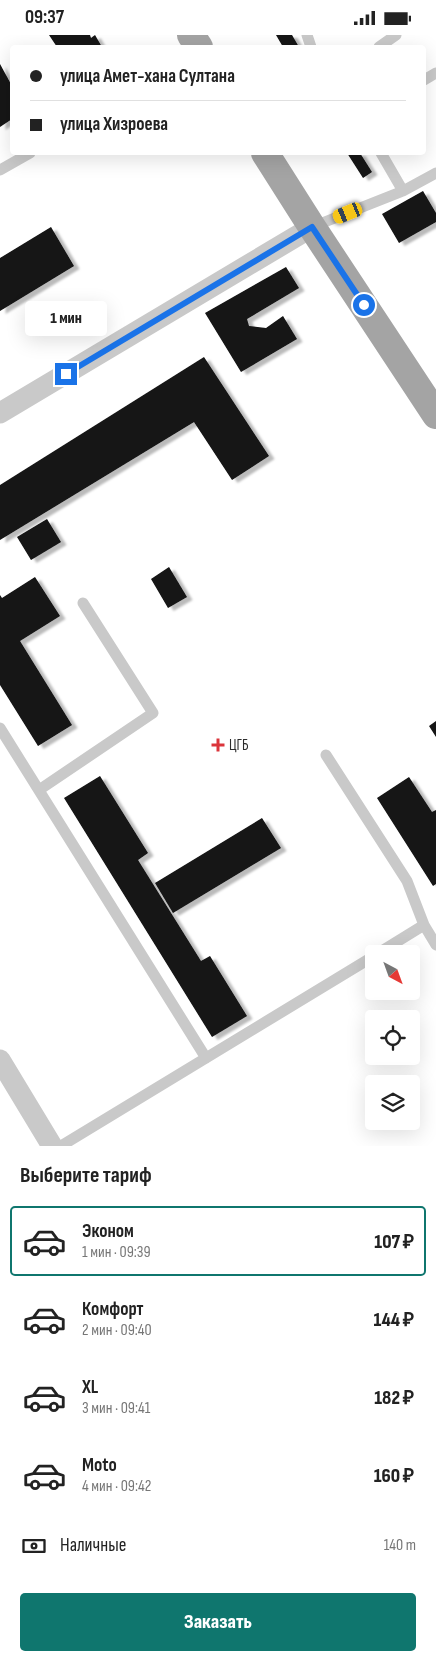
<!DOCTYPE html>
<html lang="ru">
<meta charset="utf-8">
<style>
:root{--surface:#fff;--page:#f2f2f2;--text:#222;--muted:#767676;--line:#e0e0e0;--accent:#0f766e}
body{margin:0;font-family:"Sofia Sans Condensed",sans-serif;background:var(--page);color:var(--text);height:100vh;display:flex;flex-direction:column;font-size:19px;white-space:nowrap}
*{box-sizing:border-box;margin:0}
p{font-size:16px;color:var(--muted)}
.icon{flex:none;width:28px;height:28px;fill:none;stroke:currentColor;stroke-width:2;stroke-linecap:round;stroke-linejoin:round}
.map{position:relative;height:1111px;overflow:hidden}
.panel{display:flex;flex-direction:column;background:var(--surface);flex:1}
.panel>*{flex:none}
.top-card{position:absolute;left:10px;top:10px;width:416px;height:110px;border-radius:5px;box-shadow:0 5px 20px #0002;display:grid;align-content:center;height:110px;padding:0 20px;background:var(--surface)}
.needle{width:32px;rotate:139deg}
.tools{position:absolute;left:365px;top:910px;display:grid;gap:10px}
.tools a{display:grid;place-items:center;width:55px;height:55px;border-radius:5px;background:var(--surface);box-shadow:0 5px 20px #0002;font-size:25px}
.end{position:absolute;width:22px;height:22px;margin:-11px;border:6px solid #1a73e8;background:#fff;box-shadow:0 0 0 2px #fff}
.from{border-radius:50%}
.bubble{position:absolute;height:35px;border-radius:5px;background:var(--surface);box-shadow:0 5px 20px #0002;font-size:16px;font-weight:800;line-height:35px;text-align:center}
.car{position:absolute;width:15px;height:30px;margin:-15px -8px;border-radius:6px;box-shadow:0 0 4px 1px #0007;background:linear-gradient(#f5c518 24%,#345 0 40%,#f5c518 0 76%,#345 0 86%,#f5c518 0)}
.top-card b{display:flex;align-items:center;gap:18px;height:48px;font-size:19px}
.top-card b+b{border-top:1px solid var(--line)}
.top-card i{width:12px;height:12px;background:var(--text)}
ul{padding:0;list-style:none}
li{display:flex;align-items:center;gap:15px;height:70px;margin:0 10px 8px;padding:0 10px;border:2px solid transparent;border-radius:5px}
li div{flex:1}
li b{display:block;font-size:19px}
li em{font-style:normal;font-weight:800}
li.current{border-color:var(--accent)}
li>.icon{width:45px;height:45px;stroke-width:1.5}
h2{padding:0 20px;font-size:22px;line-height:60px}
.pay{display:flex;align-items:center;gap:12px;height:55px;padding:0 20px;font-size:19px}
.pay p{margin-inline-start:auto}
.action{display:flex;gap:10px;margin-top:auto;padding:10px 20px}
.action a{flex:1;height:58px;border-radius:5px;background:var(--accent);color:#fff;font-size:20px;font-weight:800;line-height:58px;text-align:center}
.status{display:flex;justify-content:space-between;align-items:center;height:35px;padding:0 25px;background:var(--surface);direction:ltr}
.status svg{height:14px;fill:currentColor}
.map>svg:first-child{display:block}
.building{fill:#131313;filter:url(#shadow)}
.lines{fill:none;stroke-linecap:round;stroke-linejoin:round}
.service{stroke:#c9c9c9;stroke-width:11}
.minor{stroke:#c9c9c9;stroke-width:21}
.primary{stroke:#a4a4a4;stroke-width:28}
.route{stroke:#1a73e8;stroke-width:6}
.poi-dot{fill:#db353b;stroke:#fff;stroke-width:2}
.labels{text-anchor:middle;stroke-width:5;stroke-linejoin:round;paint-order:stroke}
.poi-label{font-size:15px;fill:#2c2c2c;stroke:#fff;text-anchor:start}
</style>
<div class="status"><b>09:37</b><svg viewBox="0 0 49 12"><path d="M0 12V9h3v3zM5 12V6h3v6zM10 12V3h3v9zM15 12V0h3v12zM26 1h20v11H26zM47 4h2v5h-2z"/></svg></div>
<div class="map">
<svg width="436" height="1111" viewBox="0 0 436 1111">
<defs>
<filter id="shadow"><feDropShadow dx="5.5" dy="3" stdDeviation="1" flood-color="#0004"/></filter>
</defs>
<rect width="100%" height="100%" fill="#fff"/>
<path class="building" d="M49 0H90L91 3 95 0 102 12H57Z
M276 0H292L299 12H283Z
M0 29 12 51V84L0 92Z
M347 118H360L372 137 363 143Z
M423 156 436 178V187L399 208 382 179Z
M51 192 74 231 0 276V223Z
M286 232 299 253 247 284 249 291 266 293 283 281 297 304 241 337 205 278Z
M204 322 269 421 232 445 194 387 0 505V450Z
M47 484 61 507 31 525 17 502Z
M169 532 187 562 168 573 151 544Z
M35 542 60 581 20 606 72 690 38 711 0 650V560L2 563Z
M436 686V702L429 691Z
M100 741 148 818 138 825 201 926 210 921 247 981 212 1002 64 763Z
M409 742 432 777 436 775V849L433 851 377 763Z
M262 783 281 813 173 878 155 848Z"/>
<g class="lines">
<path class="service" d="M307 0 311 12
M379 12 396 0
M424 45 436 38
M381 118 403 156
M0 135 30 118
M312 192 403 156 436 138
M0 693 206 1023
M326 720 407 846 424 890
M39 755 153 678 83 568
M377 919 424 890 436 910
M61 1111 374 921"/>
<path class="minor" d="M0 378 312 192
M0 1025 52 1111"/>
<path class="primary" d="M191 0 199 12
M265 118 312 192 436 380"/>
</g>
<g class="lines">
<path class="route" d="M66 339 312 192 364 270"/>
</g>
<path class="poi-dot" d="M215.5 702.5h5v5h5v5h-5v5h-5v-5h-5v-5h5z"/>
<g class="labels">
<g class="poi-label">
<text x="229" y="715">ЦГБ</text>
</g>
</g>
</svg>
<div class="tools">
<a><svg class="needle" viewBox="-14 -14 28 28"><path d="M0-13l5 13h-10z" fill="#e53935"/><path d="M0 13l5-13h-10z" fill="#767676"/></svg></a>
<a><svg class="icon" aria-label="locate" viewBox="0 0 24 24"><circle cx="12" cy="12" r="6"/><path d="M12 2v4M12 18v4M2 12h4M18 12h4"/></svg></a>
<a><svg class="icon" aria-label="layers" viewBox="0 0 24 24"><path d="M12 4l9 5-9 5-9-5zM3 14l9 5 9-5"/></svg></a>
</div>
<i class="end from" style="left:364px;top:270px"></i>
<i class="end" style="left:66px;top:339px"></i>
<div class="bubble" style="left:25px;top:266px;width:82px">1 мин</div>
<i class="car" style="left:348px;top:178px;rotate:248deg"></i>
<div class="top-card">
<b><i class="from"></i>улица Амет-хана Султана</b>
<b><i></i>улица Хизроева</b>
</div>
</div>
<section class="panel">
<h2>Выберите тариф</h2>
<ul>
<li class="current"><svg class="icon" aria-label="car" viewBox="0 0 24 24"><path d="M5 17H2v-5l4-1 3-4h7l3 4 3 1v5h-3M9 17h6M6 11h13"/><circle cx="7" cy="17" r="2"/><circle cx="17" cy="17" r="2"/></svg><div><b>Эконом</b><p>1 мин · 09:39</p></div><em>107 ₽</em></li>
<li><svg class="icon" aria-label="car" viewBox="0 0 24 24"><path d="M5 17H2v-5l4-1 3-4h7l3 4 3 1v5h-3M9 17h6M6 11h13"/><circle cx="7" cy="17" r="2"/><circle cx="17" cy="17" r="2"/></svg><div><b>Комфорт</b><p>2 мин · 09:40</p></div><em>144 ₽</em></li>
<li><svg class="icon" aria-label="car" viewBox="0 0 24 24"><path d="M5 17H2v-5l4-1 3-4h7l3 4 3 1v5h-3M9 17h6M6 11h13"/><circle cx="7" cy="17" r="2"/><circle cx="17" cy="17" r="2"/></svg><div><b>XL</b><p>3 мин · 09:41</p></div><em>182 ₽</em></li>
<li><svg class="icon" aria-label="car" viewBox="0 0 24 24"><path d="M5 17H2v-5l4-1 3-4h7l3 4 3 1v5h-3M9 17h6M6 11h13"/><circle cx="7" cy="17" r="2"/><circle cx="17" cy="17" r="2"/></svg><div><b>Moto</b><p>4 мин · 09:42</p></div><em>160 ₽</em></li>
</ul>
<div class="pay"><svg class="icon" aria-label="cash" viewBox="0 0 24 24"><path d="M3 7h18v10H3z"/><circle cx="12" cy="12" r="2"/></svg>Наличные<p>140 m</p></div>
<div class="action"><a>Заказать</a></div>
</section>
